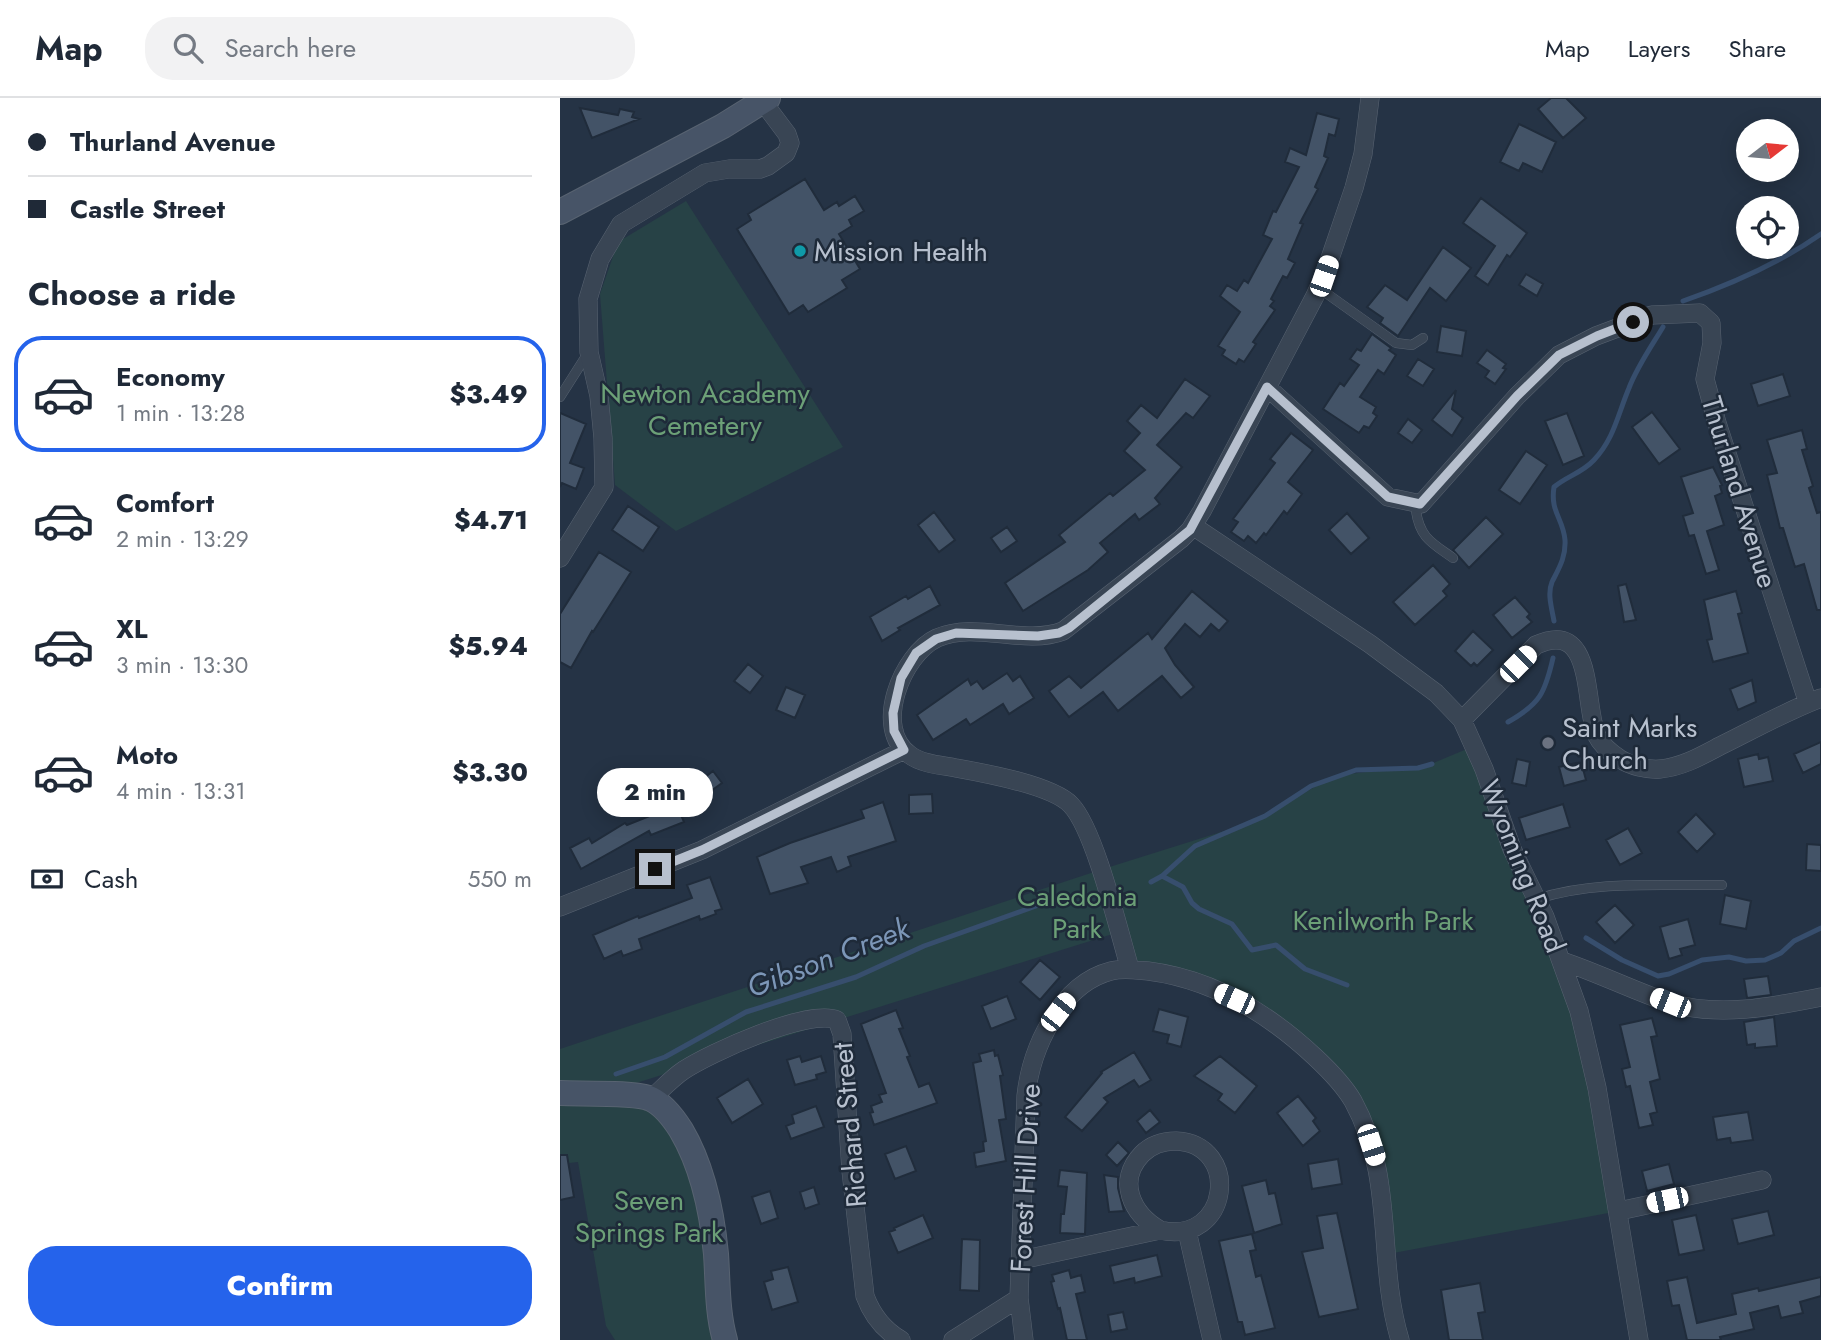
<!DOCTYPE html>
<meta charset="utf-8">
<style>
:root{--surface:#fff;--page:#f2f2f3;--text:#1f2937;--muted:#747a83;--line:#e0e1e3;--accent:#2563eb}
body{margin:0;font-family:Jost,sans-serif;background:var(--page);color:var(--text);height:100vh;display:flex;flex-direction:column;font-size:26px;white-space:nowrap}
*{box-sizing:border-box;margin:0}
p{font-size:23px;color:var(--muted)}
.icon{flex:none;width:38px;height:38px;fill:none;stroke:currentColor;stroke-width:2;stroke-linecap:round;stroke-linejoin:round}
.map{position:relative;flex:1;overflow:hidden}
.side{display:flex;flex-direction:column;background:var(--surface);width:560px}
.side>*{flex:none}
.top-card{display:grid;align-content:center;height:154px;padding:0 28px;background:var(--surface)}
.needle{width:46px;rotate:74deg}
.controls{position:absolute;left:1176px;top:21px;display:grid;gap:14px}
.controls a{display:grid;place-items:center;width:63px;height:63px;border-radius:50%;background:var(--surface);box-shadow:0 4px 18px #0003;font-size:35px}
.end{position:absolute;width:32px;height:32px;margin:-16px;border:9px solid #b7c0ce;background:#111;box-shadow:0 0 0 4px #111}
.from{border-radius:50%}
.bubble{position:absolute;height:49px;border-radius:24px;background:var(--surface);box-shadow:0 4px 18px #0003;font-size:23px;font-weight:800;line-height:49px;text-align:center}
.car{position:absolute;width:21px;height:42px;margin:-21px -10px;border-radius:9px;box-shadow:0 0 5px 2px #0007;background:linear-gradient(#fff 24%,#345 0 40%,#fff 0 76%,#345 0 86%,#fff 0)}
.top-card b{display:flex;align-items:center;gap:24px;height:66px;font-size:26px}
.top-card b+b{border-top:2px solid var(--line)}
.top-card i{width:18px;height:18px;background:var(--text)}
ul{padding:0;list-style:none}
li{display:flex;align-items:center;gap:21px;height:116px;margin:0 14px 10px;padding:0 14px;border:4px solid transparent;border-radius:28px}
li div{flex:1}
li b{display:block;font-size:26px}
li em{font-style:normal;font-weight:800}
li.selected{border-color:var(--accent)}
li>.icon{width:63px;height:63px;stroke-width:1.5}
h2{padding:0 28px;font-size:32px;line-height:84px}
.pay{display:flex;align-items:center;gap:18px;height:77px;padding:0 28px;font-size:26px}
.pay p{margin-inline-start:auto}
.primary-button{display:flex;gap:14px;margin-top:auto;padding:14px 28px}
.primary-button a{flex:1;height:80px;border-radius:28px;background:var(--accent);color:#fff;font-size:28px;font-weight:800;line-height:80px;text-align:center}
header{display:flex;align-items:center;gap:42px;box-sizing:border-box;height:98px;padding:0 35px;background:var(--surface);border-bottom:2px solid var(--line)}
header strong{font-size:33px}
nav{display:flex;gap:38px;margin-inline-start:auto;font-size:24px}
.search{width:490px;height:63px;background:var(--page);display:flex;align-items:center;gap:18px;box-sizing:border-box;padding:0 24px;border-radius:28px;color:var(--muted);font-size:26px}
main{display:flex;flex:1;min-height:0}
.map>svg:first-child{display:block}
.green{fill:#274246}
.lines{fill:none;stroke-linecap:round;stroke-linejoin:round}
.stream{stroke:#374e6d;stroke-width:5}
.building{fill:#435367;stroke:#202c3b;stroke-width:2}
.lane-casing{stroke:#586371;stroke-width:10}
.street-casing{stroke:#586371;stroke-width:19}
.secondary-casing{stroke:#586371;stroke-width:26}
.lane{stroke:#394554;stroke-width:9}
.street{stroke:#394554;stroke-width:18}
.secondary{stroke:#475467;stroke-width:24}
.route{stroke:#b7c0ce;stroke-width:9}
.culture-dot{fill:#0f9aa8;stroke:#1e2a39;stroke-width:2.5}
.worship-dot{fill:#6b7280;stroke:#1e2a39;stroke-width:2.5}
.labels{text-anchor:middle;stroke-width:5;stroke-linejoin:round;paint-order:stroke}
.poi-label{font-size:28px;fill:#b7c0ce;stroke:#1e2a39;text-anchor:start}
.park-label{font-size:28px;fill:#6ca077;stroke:#1e2a39}
.street-label{font-size:28px;fill:#b7c0ce;stroke:#1e2a39}
.water-label{font-size:30px;font-style:italic;fill:#7c96b7;stroke:#1e2a39}
</style>
<header>
<strong>Map</strong>
<div class="search"><svg class="icon" aria-label="search" viewBox="0 0 24 24"><circle cx="10" cy="10" r="6"/><path d="M15 15l6 6"/></svg>Search here</div>
<nav><a>Map</a><a>Layers</a><a>Share</a></nav>
</header>
<main>
<section class="side">
<div class="top-card">
<b><i class="from"></i>Thurland Avenue</b>
<b><i></i>Castle Street</b>
</div>
<h2>Choose a ride</h2>
<ul>
<li class="selected"><svg class="icon" aria-label="car" viewBox="0 0 24 24"><path d="M5 17H2v-5l4-1 3-4h7l3 4 3 1v5h-3M9 17h6M6 11h13"/><circle cx="7" cy="17" r="2"/><circle cx="17" cy="17" r="2"/></svg><div><b>Economy</b><p>1 min · 13:28</p></div><em>$3.49</em></li>
<li><svg class="icon" aria-label="car" viewBox="0 0 24 24"><path d="M5 17H2v-5l4-1 3-4h7l3 4 3 1v5h-3M9 17h6M6 11h13"/><circle cx="7" cy="17" r="2"/><circle cx="17" cy="17" r="2"/></svg><div><b>Comfort</b><p>2 min · 13:29</p></div><em>$4.71</em></li>
<li><svg class="icon" aria-label="car" viewBox="0 0 24 24"><path d="M5 17H2v-5l4-1 3-4h7l3 4 3 1v5h-3M9 17h6M6 11h13"/><circle cx="7" cy="17" r="2"/><circle cx="17" cy="17" r="2"/></svg><div><b>XL</b><p>3 min · 13:30</p></div><em>$5.94</em></li>
<li><svg class="icon" aria-label="car" viewBox="0 0 24 24"><path d="M5 17H2v-5l4-1 3-4h7l3 4 3 1v5h-3M9 17h6M6 11h13"/><circle cx="7" cy="17" r="2"/><circle cx="17" cy="17" r="2"/></svg><div><b>Moto</b><p>4 min · 13:31</p></div><em>$3.30</em></li>
</ul>
<div class="pay"><svg class="icon" aria-label="cash" viewBox="0 0 24 24"><path d="M3 7h18v10H3z"/><circle cx="12" cy="12" r="2"/></svg>Cash<p>550 m</p></div>
<div class="primary-button"><a>Confirm</a></div>
</section>
<div class="map">
<svg width="1261" height="1242" viewBox="0 0 1261 1242">
<rect width="100%" height="100%" fill="#253345"/>
<path class="green" d="M126 103 283 349 116 433 55 387 40 196 58 144Z
M914 648 992 837 1059 1113 828 1156 795 1007 689 908 570 871 559 834 41 996 77 998 131 1050 165 1242H55L46 1228 18 1064 0 1066V951L540 772 693 724 774 678 871 666Z"/>
<g class="lines">
<path class="stream" d="M1123 203C1172 186 1218 166 1261 136
M994 523C992 511 987 496 992 484 999 470 1006 459 1005 442 1003 420 990 414 994 389 1007 378 1022 375 1034 362 1054 341 1058 316 1069 290 1077 269 1091 249 1103 229
M948 624C980 606 985 595 993 560
M602 778 623 789 632 805 639 811 672 826 692 852 716 847 745 871 787 887
M591 784 602 778 635 748 705 718 751 688 796 672 858 670 872 666
M1026 840 1062 862 1098 878 1109 876 1142 862 1169 859 1186 863 1205 862 1221 855 1234 843 1261 830
M56 976 105 959 186 914 296 879 364 848 501 799"/>
</g>
<path class="building" d="M991 0H1006L1026 20 1003 40 978 11Z
M20 10 58 17 60 11 74 14 72 19 79 21 32 40Z
M757 15 779 21 775 38 769 36 764 58 768 60 755 89 758 91 740 125 743 126 728 161 735 165 727 180 723 178 711 201 714 203 710 208 715 212 693 244 696 246 684 264 679 261 676 266 662 257 665 252 658 248 680 214 660 198 667 187 677 193 684 182 688 185 712 141 703 137 713 113 716 114 739 69 725 64 730 50 746 57Z
M959 26 996 44 982 74 963 65 959 73 940 64Z
M245 81 264 112 277 104 279 108 295 98 304 113 289 122 292 128 279 136 300 171 282 182 287 190 248 214 243 207 229 216 177 131 191 122 188 116Z
M921 100 967 135 950 159 947 157 928 187 915 178 935 148 903 125Z
M883 149 911 170 886 203 870 190 838 238 820 225 823 220 807 209 825 187 847 202Z
M966 176 983 186 977 198 959 187Z
M881 228 906 233 902 258 877 254Z
M812 236 831 250 829 252 836 257 824 276 818 272 800 299 816 309 813 315 817 318 809 330 804 328 799 335 763 311 780 285 784 288 799 267 790 261 797 251 801 253Z
M927 252 946 266 943 270 946 271 935 286 925 279 929 273 917 265Z
M858 261 874 271 863 288 847 278Z
M1223 276 1230 298 1198 308 1191 286Z
M625 281 650 298 633 320 626 315 597 347 622 369 595 400 600 406 579 422 575 416 540 445 548 454 528 472 463 513 445 485 505 444 499 437 550 395 553 398 585 372 564 353 580 335 567 323 581 307 597 320Z
M896 292 892 311 903 320 892 338 872 322Z
M1092 314 1120 351 1099 366 1072 329Z
M0 315 26 326 10 365 24 370 16 391 2 385 0 389Z
M1007 315 1024 358 1003 367 985 323Z
M848 321 862 332 852 345 838 335Z
M1242 332 1247 351 1242 352 1253 388 1249 390 1257 415 1261 414V512H1257L1244 466 1235 469 1223 430H1220L1207 377 1217 375 1207 342Z
M731 335 753 352 728 384 742 396 727 416 724 413 706 437 704 435 696 445 688 438 684 443 671 434 678 424 673 421 715 365 710 361Z
M966 353 987 367 960 406 939 392Z
M1153 369 1162 387 1160 388 1162 395 1155 398 1164 427 1147 433 1159 472 1146 476 1134 437 1129 438 1123 418 1133 415 1121 379Z
M68 408 99 429 83 453 52 432Z
M374 414 395 442 379 454 358 427Z
M787 415 809 440 791 456 769 432Z
M926 419 943 436 909 470 893 452Z
M447 429 457 443 441 454 431 440Z
M39 454 71 474 33 534 32 533 11 570 0 564V516Z
M873 467 890 486 883 493 887 498 855 527 833 504Z
M1066 486 1076 522 1064 524 1058 488Z
M370 488 380 507 338 530 340 532 322 543 310 519 346 498 348 501Z
M632 493 668 523 659 533 651 526 640 539 625 526 605 550 615 567 634 589 621 600 602 578 558 613 543 594 509 619 489 593 509 578 521 590 588 535 592 541Z
M1176 493 1182 515 1178 516 1188 555 1153 564 1147 542 1152 541 1144 502Z
M955 499 970 516 967 519 972 524 952 540 933 517Z
M913 533 933 552 917 568 914 565 911 568 895 553Z
M188 566 203 578 190 595 174 583Z
M447 575 453 583 460 578 474 600 449 616 443 606 410 627 406 621 373 642 357 617 408 581 411 587 417 583 423 591Z
M1192 582 1196 604 1178 612 1170 591Z
M226 589 245 597 235 620 216 612Z
M1261 644V666L1243 675 1234 656Z
M1198 656 1199 661 1208 659 1213 683 1184 689 1178 661Z
M957 661 970 664 966 688 952 685Z
M1016 665 1017 668 1022 667 1026 682 1004 688 999 669Z
M153 673 162 685 144 698 135 687Z
M372 696 373 715 349 716V697Z
M323 704 336 743 288 759 291 768 277 774 271 759 241 769 248 785 210 796 197 759 230 745 304 720 301 712Z
M1003 706 1010 729 966 742 959 720Z
M117 707 124 724 91 737 89 733 21 771 10 750 29 740 32 745 65 725 67 727Z
M1136 716 1155 736 1137 754 1118 734Z
M1068 730 1082 755 1060 767 1046 742Z
M1247 746 1261 747V773L1246 772Z
M150 779 162 811 155 813 156 816 140 822 139 818 79 841 82 851 63 858 61 853 44 861 33 837 78 818 79 820 132 800 127 787Z
M1165 797 1191 803 1186 831 1160 826Z
M1055 807 1074 827 1055 845 1036 824Z
M1128 821 1135 847 1120 851 1122 857 1109 861 1100 829Z
M480 862 500 879 480 902 460 884Z
M1208 878 1211 897 1187 900 1184 881Z
M447 898 456 921 431 931 422 908Z
M599 911 628 919 621 949 607 945 609 937 593 933Z
M336 912 343 930 339 931 350 958 347 959 359 989 369 985 377 1005 314 1027 310 1015 313 1014 311 1008 322 1004 319 997 326 995 301 926Z
M1214 919 1217 948 1195 950V946L1187 947 1184 924Z
M1092 920 1097 938 1091 939 1100 981 1090 984 1097 1014 1090 1016 1093 1027 1079 1030 1070 988 1066 989 1062 971 1070 969 1060 927Z
M434 952 435 958 438 957 443 977 440 978 446 1021 439 1022 446 1063 416 1069 414 1055 424 1053 423 1044 426 1043 413 965 421 963 419 956Z
M574 954 591 982 579 989 574 982 544 1000 548 1004 522 1033 505 1019 542 975 541 974Z
M240 958 242 964 261 958 266 974 256 977 257 981 235 987 227 962Z
M660 958 697 988 675 1015 658 1002 662 996 634 978Z
M188 981 203 1006 172 1025 157 1000Z
M738 998 756 1020 753 1023 760 1033 743 1048 717 1015Z
M256 1008 264 1029 231 1041 226 1028 234 1025 232 1017Z
M590 1012 600 1024 586 1035 577 1023Z
M1188 1014 1193 1042 1171 1045 1170 1040 1157 1042 1153 1019Z
M558 1044 569 1055 557 1068 546 1057Z
M346 1048 356 1073 335 1081 325 1056Z
M0 1057H7L14 1099 0 1102Z
M778 1061 782 1086 752 1091 748 1066Z
M1109 1066 1114 1086 1087 1093 1082 1073Z
M500 1072 527 1075 525 1136 500 1135 501 1116H504L507 1089 498 1088Z
M544 1077 558 1079V1090L564 1113 549 1114Z
M706 1082 709 1096 715 1095 722 1126 694 1135 682 1088Z
M254 1089 259 1106 245 1111 240 1094Z
M210 1093 218 1120 201 1126 192 1099Z
M1208 1113 1214 1137 1178 1146 1172 1121Z
M777 1115 798 1211 759 1219 742 1154 763 1150 757 1118Z
M363 1117 373 1140 338 1155 329 1134 335 1132 334 1130Z
M1136 1117 1144 1152 1119 1157 1112 1122Z
M692 1136 696 1152 690 1153 696 1179 701 1177 715 1230 685 1237 682 1224H678L659 1143Z
M402 1141 420 1142 419 1193 400 1192Z
M597 1157 602 1178 575 1185 574 1180 554 1185 550 1168Z
M228 1169 238 1204 212 1212 204 1184 213 1181 211 1173Z
M509 1172 511 1180 521 1177 525 1194 516 1196 527 1242H507L500 1210 498 1211 491 1184 494 1183 492 1177Z
M1127 1179 1137 1225 1176 1216 1172 1196 1198 1190 1199 1193 1261 1179V1198L1240 1204 1243 1215 1221 1220 1218 1208 1190 1215 1194 1231 1160 1239 1161 1242H1127L1119 1207 1112 1208 1107 1183Z
M920 1185 925 1214 918 1215 923 1242H889L881 1192Z
M563 1214 567 1231 551 1234 548 1217Z"/>
<g class="lines">
<g class="lane-casing">
<path id="lane" d="M759 190 836 245 852 247 863 240
M0 299 28 255
M861 406 856 413C860 440 872 445 893 460
M977 801C1036 782 1100 788 1162 787"/>
</g>
<g class="street-casing">
<path id="street" d="M707 289 828 399 861 406 957 298 999 257 1036 238 1092 217 1140 215 1151 225 1152 245 1145 281 1157 325 1248 605
M633 428 810 546 876 595 902 622 924 671 952 751 985 819 1019 913 1037 990 1079 1242
M0 460 44 389 43 340 39 298 29 254 28 201 40 161 61 126 145 75 169 71H200L208 68 226 55 230 45 227 36 203 4
M902 622 976 547C1036 520 1023 608 1037 638 1042 648 1051 655 1060 661 1071 668 1087 672 1100 671 1122 669 1141 658 1160 648 1193 632 1226 613 1261 600
M0 809 142 752 344 652
M1002 863C1038 875 1072 892 1107 904 1157 920 1211 909 1261 899
M570 871C559 834 535 732 511 707 492 687 424 675 396 670 381 667 362 666 350 657 312 631 342 556 377 540 417 523 463 548 503 533L621 441 630 432 642 413 755 198 764 178 794 90 803 56 810 0
M91 1001C102 991 112 980 124 972 150 955 248 910 277 922L282 936 291 1073 305 1198C312 1217 324 1232 341 1242
M1059 1113 1202 1082
M627 1133 652 1242
M461 1162 600 1132C670 1148 682 1046 616 1043 604 1043 591 1047 582 1056 556 1083 572 1116 600 1132
M393 1242 459 1200
M464 1242 459 1200 466 998C471 951 500 886 551 873 563 870 576 872 588 873 652 881 709 916 755 959 770 973 783 986 793 1003 836 1081 816 1162 840 1242"/>
</g>
<g class="secondary-casing">
<path id="secondary" d="M0 114 163 28 208 0
M0 995C20 996 77 994 91 1001 104 1007 114 1021 121 1032 143 1069 152 1114 156 1156 158 1185 157 1214 165 1242"/>
</g>
<use href="#lane" class="lane"/>
<use href="#street" class="street"/>
<use href="#secondary" class="secondary"/>
</g>
<g class="lines">
<path class="route" d="M95 771 142 752 344 652 334 633 333 615 341 580 356 555 376 541 396 535 478 538 499 535 509 530 630 432 707 289 828 399 860 406 957 298 999 257 1037 238 1073 224"/>
</g>
<circle class="culture-dot" cx="240" cy="153" r="7"/>
<circle class="worship-dot" cx="988" cy="645" r="7"/>
<g class="labels">
<g class="poi-label">
<text x="254" y="163">Mission Health</text>
<text x="1002" y="639">Saint Marks<tspan x="1002" dy="32">Church</tspan></text>
</g>
<g class="park-label">
<text x="145" y="305">Newton Academy<tspan x="145" dy="32">Cemetery</tspan></text>
<text x="517" y="808">Caledonia<tspan x="517" dy="32">Park</tspan></text>
<text x="823" y="832">Kenilworth Park</text>
<text x="89" y="1112">Seven<tspan x="89" dy="32">Springs Park</tspan></text>
</g>
<g class="street-label">
<text transform="translate(1180 394) rotate(73)" y="10">Thurland Avenue</text>
<text transform="translate(963 768) rotate(68)" y="10">Wyoming Road</text>
<text transform="translate(289 1027) rotate(-95)" y="10">Richard Street</text>
<text transform="translate(465 1080) rotate(-87)" y="10">Forest Hill Drive</text>
</g>
<g class="water-label">
<text transform="translate(268 860) rotate(-21)" y="10">Gibson Creek</text>
</g>
</g>
</svg>
<div class="controls">
<a><svg class="needle" viewBox="-14 -14 28 28"><path d="M0-13l5 13h-10z" fill="#e53935"/><path d="M0 13l5-13h-10z" fill="#747a83"/></svg></a>
<a><svg class="icon" aria-label="locate" viewBox="0 0 24 24"><circle cx="12" cy="12" r="6"/><path d="M12 2v4M12 18v4M2 12h4M18 12h4"/></svg></a>
</div>
<i class="end from" style="left:1073px;top:224px"></i>
<i class="end" style="left:95px;top:771px"></i>
<div class="bubble" style="left:37px;top:670px;width:116px">2 min</div>
<i class="car" style="left:764px;top:178px;rotate:19deg"></i>
<i class="car" style="left:958px;top:566px;rotate:45deg"></i>
<i class="car" style="left:674px;top:901px;rotate:294deg"></i>
<i class="car" style="left:1110px;top:905px;rotate:292deg"></i>
<i class="car" style="left:498px;top:914px;rotate:38deg"></i>
<i class="car" style="left:811px;top:1047px;rotate:162deg"></i>
<i class="car" style="left:1107px;top:1102px;rotate:258deg"></i>
</div>
</main>
